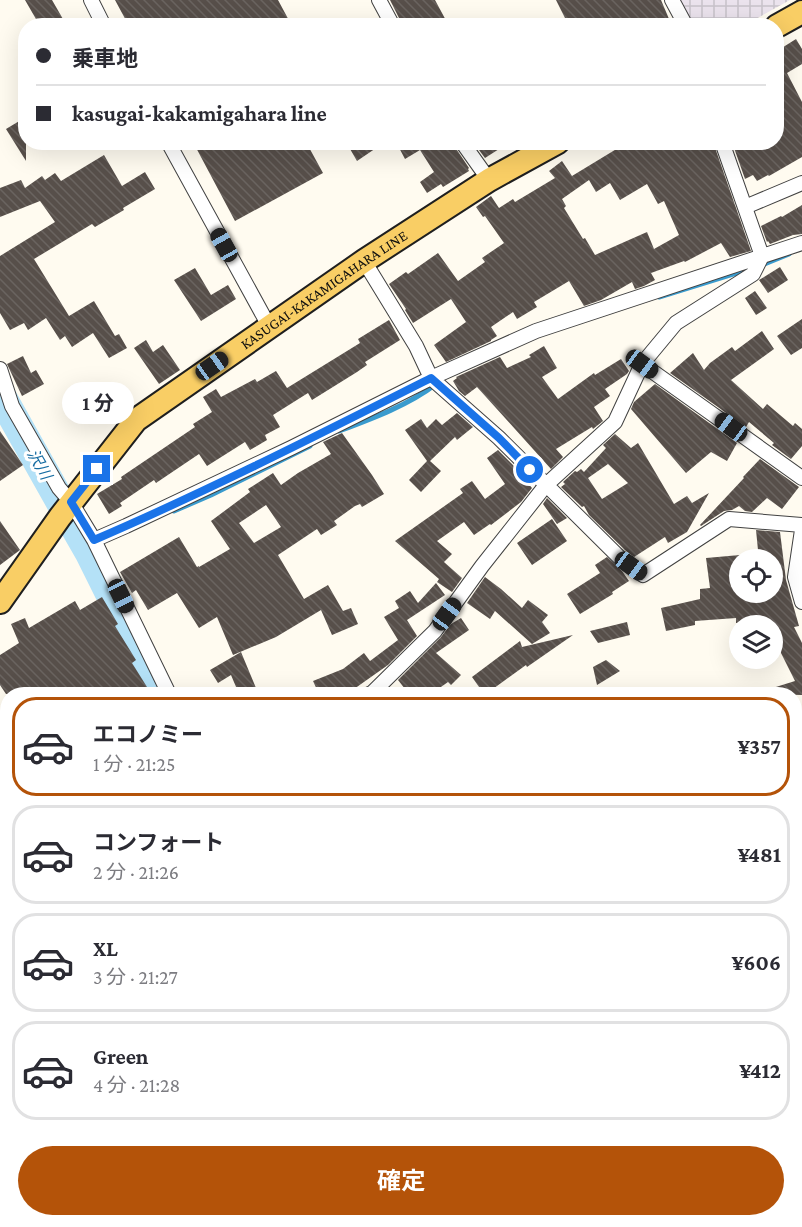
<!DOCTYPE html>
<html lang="ja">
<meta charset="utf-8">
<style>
:root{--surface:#fff;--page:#f7f7f7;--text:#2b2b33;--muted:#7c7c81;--line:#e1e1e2;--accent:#b45309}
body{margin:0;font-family:"Crimson Pro","Noto Sans JP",serif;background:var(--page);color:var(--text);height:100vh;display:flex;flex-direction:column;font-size:22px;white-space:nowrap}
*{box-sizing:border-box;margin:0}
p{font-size:20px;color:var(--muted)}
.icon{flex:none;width:33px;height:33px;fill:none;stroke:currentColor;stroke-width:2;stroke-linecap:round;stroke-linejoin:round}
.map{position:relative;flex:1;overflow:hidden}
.drawer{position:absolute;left:0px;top:687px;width:802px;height:540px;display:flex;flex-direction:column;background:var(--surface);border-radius:24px 24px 0 0;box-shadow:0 6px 24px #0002}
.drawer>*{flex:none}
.banner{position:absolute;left:18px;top:18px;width:766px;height:132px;border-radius:24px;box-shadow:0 6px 24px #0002;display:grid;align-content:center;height:132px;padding:0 18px;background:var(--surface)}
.buttons{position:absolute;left:729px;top:549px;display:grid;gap:12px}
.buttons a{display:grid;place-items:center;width:54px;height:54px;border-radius:50%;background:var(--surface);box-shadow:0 6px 24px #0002;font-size:30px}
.end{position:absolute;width:27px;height:27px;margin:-14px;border:8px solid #1a73e8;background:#fff;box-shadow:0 0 0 3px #fff}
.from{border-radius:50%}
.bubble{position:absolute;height:42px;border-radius:21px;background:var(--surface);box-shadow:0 6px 24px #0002;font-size:20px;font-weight:700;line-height:42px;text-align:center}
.car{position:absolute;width:18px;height:36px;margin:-18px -9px;border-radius:8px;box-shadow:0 0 4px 2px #0007;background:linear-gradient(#222 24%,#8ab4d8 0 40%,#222 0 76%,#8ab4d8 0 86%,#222 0)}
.banner b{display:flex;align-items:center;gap:21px;height:57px;font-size:22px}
.banner b+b{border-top:2px solid var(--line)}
.banner i{width:15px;height:15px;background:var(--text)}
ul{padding:10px 0 0;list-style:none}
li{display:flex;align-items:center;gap:18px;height:99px;margin:0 12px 9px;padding:0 6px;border:3px solid var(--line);border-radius:24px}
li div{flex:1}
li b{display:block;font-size:22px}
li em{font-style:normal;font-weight:700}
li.active{border-color:var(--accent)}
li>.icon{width:54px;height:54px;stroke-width:1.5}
.cta{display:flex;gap:12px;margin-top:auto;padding:12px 18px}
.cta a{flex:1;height:69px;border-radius:36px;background:var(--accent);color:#fff;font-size:24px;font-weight:700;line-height:69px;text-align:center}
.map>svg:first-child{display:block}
.industrial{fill:url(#industrial-grid)}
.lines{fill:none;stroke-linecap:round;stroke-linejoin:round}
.stream{stroke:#3a9bce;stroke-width:5}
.river{stroke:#b4e1f7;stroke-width:30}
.building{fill:url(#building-back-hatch);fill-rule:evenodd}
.lane-casing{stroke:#414141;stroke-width:10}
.street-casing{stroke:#414141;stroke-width:16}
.secondary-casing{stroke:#303030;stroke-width:22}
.primary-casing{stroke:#1f1f1f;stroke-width:26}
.lane{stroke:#fff;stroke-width:7}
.street{stroke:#fff;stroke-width:14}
.secondary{stroke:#fff1ab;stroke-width:20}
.primary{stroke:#f9ce65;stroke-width:22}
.route{stroke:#1a73e8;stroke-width:8}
.labels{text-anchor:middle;stroke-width:6;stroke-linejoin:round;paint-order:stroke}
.street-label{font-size:15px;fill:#0e0e0e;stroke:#fff}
.water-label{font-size:16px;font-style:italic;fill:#166ca2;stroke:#fff}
</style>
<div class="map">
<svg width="802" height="1227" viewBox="0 0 802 1227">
<defs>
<pattern id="industrial-grid" width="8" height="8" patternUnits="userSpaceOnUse" patternTransform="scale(1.5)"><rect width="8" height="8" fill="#ebe3ed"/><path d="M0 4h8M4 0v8" fill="none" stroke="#c8c2ca"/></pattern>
<pattern id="building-back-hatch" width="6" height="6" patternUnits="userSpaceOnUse" patternTransform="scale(1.5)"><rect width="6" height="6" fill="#574f4a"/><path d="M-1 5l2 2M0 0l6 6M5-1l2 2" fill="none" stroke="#6a6460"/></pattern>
</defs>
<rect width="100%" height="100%" fill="#fffbf0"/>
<path class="industrial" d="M679 0H790L743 26 693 25Z"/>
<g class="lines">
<path class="stream" d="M659 297 762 265 789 254
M339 431C371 419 409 405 436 384
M174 511 211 495 310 446"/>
<path class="river" d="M0 394 59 499 90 553 160 694
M284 1227 286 1220"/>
</g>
<path class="building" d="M25 0H52L67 26H40Z
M115 0H278L292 26H129Z
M390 0H435L449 26H403Z
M556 0H661L672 26H569Z
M796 39 802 49V64L787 73 802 102V157L769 176 768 175 757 181 753 175 745 179 732 142H777V51Z
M26 117V161L6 129Z
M193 142H306L323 173 235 221Z
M346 142H385L357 161Z
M396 142H453L455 147 469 168 468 169 469 171 443 187 441 184 427 193 420 182 434 172 420 150 405 159Z
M473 142H510L485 158Z
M628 142H713L751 251 730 257 721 243 685 262 684 261 651 273 655 280 644 286 635 289 632 282 601 300 584 306 569 281 534 302 537 307 517 319 513 312 491 327 497 336 491 340V341L446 362 434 345 466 322 451 299 413 323 405 310 406 309 389 284 406 272 408 274 438 253 458 281 485 262 482 258 504 243 485 216 483 217 476 207 491 196 499 208 513 199 515 202 555 178 549 171 562 161 572 176ZM589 180 596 192 610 183 620 200 647 184 658 204 664 201 679 235 654 249 647 232 595 255 585 238 583 239 564 208 566 206 562 199Z
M104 155 122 186 145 172 155 189 123 208 124 210 95 227 92 224 34 259 69 316 94 301 115 336 119 334 127 348 109 358 93 333 72 347 65 336 60 340 46 318 28 330 24 323 10 330 0 313V256L55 222 40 201 0 217V188L21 180 25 188 42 176 45 180 55 173 61 181Z
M802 205V234L793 235 770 244 768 241 767 242 761 226 781 216 782 217Z
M780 267 788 280 768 293 759 280Z
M195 268 211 295 228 285 236 299 201 321 174 280Z
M755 291 767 308 756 315 745 298Z
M802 319V348L791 355 777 336Z
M389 320 400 340 365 362 367 365 357 372 312 400 308 393 273 415 280 427 265 435 267 440 250 450 245 442 207 466 199 454 156 483 154 480 120 503 122 506 109 514 97 494 122 479 121 477 195 427 193 424 212 412 203 397 216 389 221 397 255 379 257 382 276 371 287 388 360 343 358 339Z
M762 331 774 349 731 380 763 409 767 404 793 426 795 423 802 429V446L791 459 772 445 774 443 749 422 746 427 670 373 693 353 704 370 710 363 732 347 735 351Z
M146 340 153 352 163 345 180 370 159 384 134 348Z
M544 346 557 368 542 377 558 399 594 373 595 375 621 359 629 371 627 374 605 389 610 396 594 407 603 421 593 429 592 427 556 449 563 457 551 469 477 387 465 396 459 391 453 381 457 378 456 377 500 357 507 368 531 357 529 355Z
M23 356 31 373 36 370 44 384 22 396 7 364Z
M655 384 737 443 727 461 711 452 686 473 631 409 634 402Z
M457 413 473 427 457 440 455 437 430 461 441 471 421 492 409 480 427 461 405 430 421 419 427 428 436 419 442 425Z
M0 431 23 465 0 481Z
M342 433 372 475 384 494 362 507 360 504 355 506 334 521 337 525 321 535 317 529 278 555 304 599 328 585 343 611 351 608 358 624 332 635 321 610 276 637 233 655 217 617 199 628 177 593 148 610 136 590 132 593 120 572 179 537 197 567 199 566V567L230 549 211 521 250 492 248 489 273 473 281 485 298 473 331 454 323 442ZM266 505 281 527 254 543 239 523Z
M615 434 631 448 638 443 674 504 687 496 692 503 709 493 687 532 668 543 665 537 634 557 625 550 589 515 584 506 582 507 561 487 565 484 563 482 575 471 577 472 581 469 584 472 606 448 603 445ZM608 464 628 483 602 499 588 478Z
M498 450 515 467 532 488 521 502 491 525 490 524 474 535 464 522 437 541 452 554 444 562 462 578 452 592 437 582 439 579 395 541 463 493 460 489 472 481 485 499 505 484 487 458Z
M760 459 799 487 782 509 767 498 752 512 745 511 739 506 732 510 724 511 701 526 700 525 744 478 743 477Z
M547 498 567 518 557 524 543 504Z
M552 519 567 541 532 565 517 543Z
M0 521 20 550 0 565Z
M756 530 780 532 786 580 799 626 794 627 802 643V695L763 694V691L795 681 776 643 771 621 736 623V618L695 621V625L666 631 661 608 700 599V589L710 588 706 558 740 555V592H772V560H759Z
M607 557 622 571 629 581 612 592 613 594 580 614 567 594 600 573 595 565Z
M485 577 501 589 522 608 528 600 548 615 542 622 550 633 532 644 495 611 490 619 467 603Z
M436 583 445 595 407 620 417 636 388 665 354 689 340 694H319L313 681 343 669 364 653 370 661 398 640 384 617 399 608 395 601 410 591 418 603Z
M102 597 118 624 115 626 136 660 132 663 147 687 134 694H6L0 685V655L19 643 11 624 25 618 29 628 75 601 80 610Z
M461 618 469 630 436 653 461 675 451 685 448 682 431 694H427L423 689 415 694H409L398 680 441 637 451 624Z
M627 622 630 635 598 643 590 631Z
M573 635 527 667 526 665 486 694H484L472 677 520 641 522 647Z
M241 652 256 688 239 694 231 675 218 683 210 670Z
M606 660 620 671 597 685 593 667Z"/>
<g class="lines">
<g class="lane-casing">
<path id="lane" d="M0 1074 7 1070"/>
</g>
<g class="street-casing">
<path id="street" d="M91 0 104 26
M379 0 393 26
M672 0 686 26
M168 142 269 326
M462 142 489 180
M745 207 802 183
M364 261 416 346 431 378 499 438 619 557 643 575 729 519 802 525
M642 364 802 478
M0 369 12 406 59 488 71 502 94 540 169 694
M802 530 795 577 802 602
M94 540 126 526 291 448 431 378 536 331 802 243
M369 694 372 693 435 631 482 566 546 485 615 422 642 364 676 323 753 274 762 256 722 142
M795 835 802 840
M795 940 802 944
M795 1008 802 997
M172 1220 176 1227
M430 1220 433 1227
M766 1220 776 1227
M273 1227 275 1220"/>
</g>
<g class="secondary-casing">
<path id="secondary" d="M0 745 8 755
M315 1220 317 1227"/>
</g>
<g class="primary-casing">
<g id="primary">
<path d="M777 26 802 12"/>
<path id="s1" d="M0 602 60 517 136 420 364 261 489 180 558 142"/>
</g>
</g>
<use href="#lane" class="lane"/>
<use href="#street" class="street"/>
<use href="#secondary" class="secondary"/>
<use href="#primary" class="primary"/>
</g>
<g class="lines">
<path class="route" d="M97 469 71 502 94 540C208 491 320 434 431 378L499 438 530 470"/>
</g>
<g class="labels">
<g class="street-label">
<text dy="5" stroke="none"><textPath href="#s1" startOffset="456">KASUGAI-KAKAMIGAHARA LINE</textPath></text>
</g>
<g class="water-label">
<text transform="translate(40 464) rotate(60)" y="6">沢川</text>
</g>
</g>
</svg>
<div class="buttons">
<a><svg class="icon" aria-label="locate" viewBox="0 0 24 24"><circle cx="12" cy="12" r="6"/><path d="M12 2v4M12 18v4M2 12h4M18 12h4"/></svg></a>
<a><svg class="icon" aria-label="layers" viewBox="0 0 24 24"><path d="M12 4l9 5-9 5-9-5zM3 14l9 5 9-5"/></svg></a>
</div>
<i class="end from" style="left:530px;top:470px"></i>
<i class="end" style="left:97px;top:469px"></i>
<div class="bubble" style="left:62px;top:382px;width:72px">1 分</div>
<i class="car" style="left:224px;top:245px;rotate:331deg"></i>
<i class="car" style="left:642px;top:364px;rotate:126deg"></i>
<i class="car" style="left:212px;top:366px;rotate:55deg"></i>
<i class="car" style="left:731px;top:427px;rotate:306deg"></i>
<i class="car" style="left:631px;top:566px;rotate:126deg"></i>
<i class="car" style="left:121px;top:596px;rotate:154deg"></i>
<i class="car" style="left:447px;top:614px;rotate:36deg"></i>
<div class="banner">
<b><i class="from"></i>乗車地</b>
<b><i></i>kasugai-kakamigahara line</b>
</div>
<section class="drawer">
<ul>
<li class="active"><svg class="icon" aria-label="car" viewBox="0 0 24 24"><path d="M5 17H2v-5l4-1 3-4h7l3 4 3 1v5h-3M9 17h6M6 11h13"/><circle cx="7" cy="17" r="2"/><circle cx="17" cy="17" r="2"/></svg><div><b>エコノミー</b><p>1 分 · 21:25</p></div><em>¥357</em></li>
<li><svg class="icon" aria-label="car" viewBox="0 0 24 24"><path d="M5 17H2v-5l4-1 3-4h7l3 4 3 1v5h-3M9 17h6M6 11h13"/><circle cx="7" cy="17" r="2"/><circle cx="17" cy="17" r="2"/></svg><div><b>コンフォート</b><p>2 分 · 21:26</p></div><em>¥481</em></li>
<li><svg class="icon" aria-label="car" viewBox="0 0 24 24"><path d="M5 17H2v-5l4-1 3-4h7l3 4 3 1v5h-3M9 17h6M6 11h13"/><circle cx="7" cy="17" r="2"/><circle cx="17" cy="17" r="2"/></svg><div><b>XL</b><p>3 分 · 21:27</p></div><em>¥606</em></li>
<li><svg class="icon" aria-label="car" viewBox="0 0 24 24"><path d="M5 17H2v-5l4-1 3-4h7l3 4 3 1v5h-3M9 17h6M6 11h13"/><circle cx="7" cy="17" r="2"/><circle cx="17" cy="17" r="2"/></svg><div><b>Green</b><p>4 分 · 21:28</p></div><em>¥412</em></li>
</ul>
<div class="cta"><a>確定</a></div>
</section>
</div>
